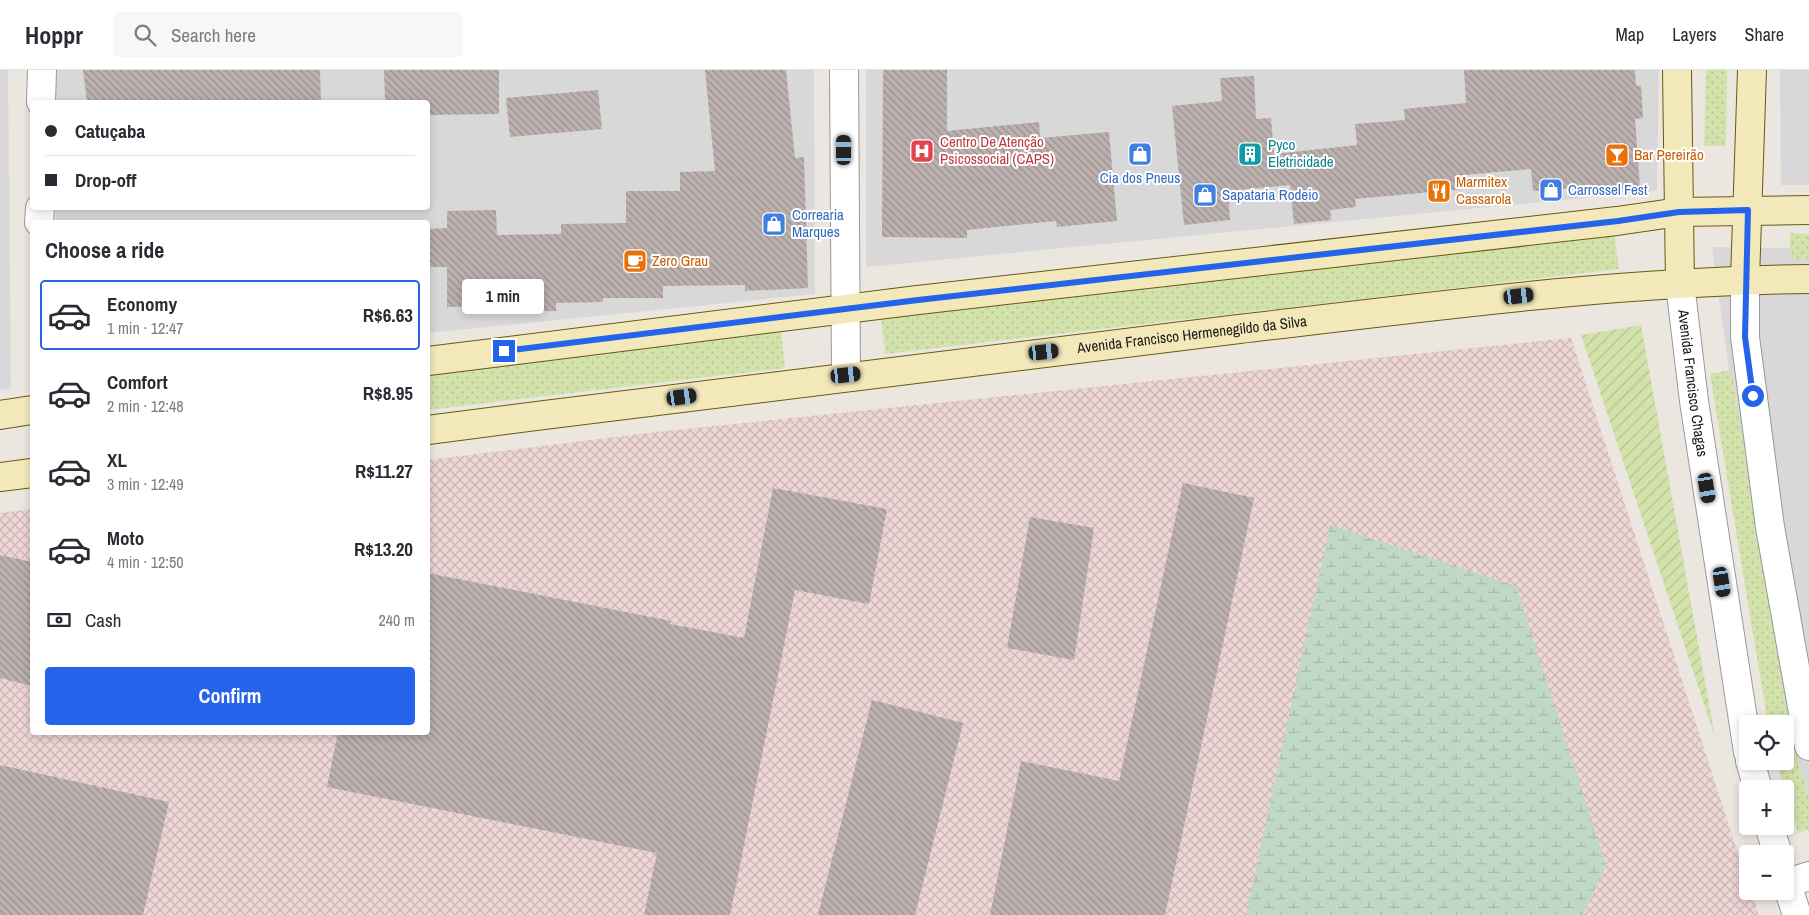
<!DOCTYPE html>
<meta charset="utf-8">
<style>
:root{--surface:#fff;--page:#f7f7f7;--text:#2b2b33;--muted:#7c7c81;--line:#e1e1e2;--accent:#2563eb}
body{margin:0;font-family:"Archivo Narrow",sans-serif;background:var(--page);color:var(--text);height:100vh;display:flex;flex-direction:column;font-size:19px;white-space:nowrap}
*{box-sizing:border-box;margin:0}
p{font-size:16px;color:var(--muted)}
.icon{flex:none;width:28px;height:28px;fill:none;stroke:currentColor;stroke-width:2;stroke-linecap:round;stroke-linejoin:round}
.map{position:relative;flex:1;overflow:hidden}
.sheet{position:absolute;left:30px;top:150px;width:400px;height:515px;display:flex;flex-direction:column;background:var(--surface);border-radius:5px;box-shadow:0 2px 8px #0003}
.sheet>*{flex:none}
.guide{position:absolute;left:30px;top:30px;width:400px;height:110px;border-radius:5px;box-shadow:0 2px 8px #0003;display:grid;align-content:center;height:110px;padding:0 15px;background:var(--surface)}
.tools{position:absolute;left:1739px;top:645px;display:grid;gap:10px}
.tools a{display:grid;place-items:center;width:55px;height:55px;border-radius:5px;background:var(--surface);box-shadow:0 2px 8px #0003;font-size:25px}
.end{position:absolute;width:22px;height:22px;margin:-11px;border:6px solid #2563eb;background:#fff;box-shadow:0 0 0 2px #fff}
.from{border-radius:50%}
.bubble{position:absolute;height:35px;border-radius:5px;background:var(--surface);box-shadow:0 2px 8px #0003;font-size:16px;font-weight:800;line-height:35px;text-align:center}
.car{position:absolute;width:15px;height:30px;margin:-15px -8px;border-radius:6px;box-shadow:0 0 4px 1px #0007;background:linear-gradient(#222 24%,#8ab4d8 0 40%,#222 0 76%,#8ab4d8 0 86%,#222 0)}
.guide b{display:flex;align-items:center;gap:18px;height:48px;font-size:19px}
.guide b+b{border-top:1px solid var(--line)}
.guide i{width:12px;height:12px;background:var(--text)}
ul{padding:0;list-style:none}
li{display:flex;align-items:center;gap:15px;height:70px;margin:0 10px 8px;padding:0 5px;border:2px solid transparent;border-radius:5px}
li div{flex:1}
li b{display:block;font-size:19px}
li em{font-style:normal;font-weight:800}
li.active{border-color:var(--accent)}
li>.icon{width:45px;height:45px;stroke-width:1.5}
h2{padding:0 15px;font-size:22px;line-height:60px}
.pay{display:flex;align-items:center;gap:12px;height:55px;padding:0 15px;font-size:19px}
.pay p{margin-inline-start:auto}
.primary-button{display:flex;gap:10px;margin-top:auto;padding:10px 15px}
.primary-button a{flex:1;height:58px;border-radius:5px;background:var(--accent);color:#fff;font-size:20px;font-weight:800;line-height:58px;text-align:center}
header{display:flex;align-items:center;gap:30px;box-sizing:border-box;height:70px;padding:0 25px;background:var(--surface);border-bottom:1px solid var(--line)}
header strong{font-size:24px}
nav{display:flex;gap:28px;margin-inline-start:auto;font-size:18px}
.search{width:350px;height:45px;background:var(--page);display:flex;align-items:center;gap:12px;box-sizing:border-box;padding:0 18px;border-radius:5px;color:var(--muted);font-size:19px}
.map>svg:first-child{display:block}
.residential{fill:#d9d8d8}
.military{fill:url(#military-cross-hatch)}
.grass{fill:url(#grass-dots)}
.wetland{fill:url(#wetland-marsh)}
.garden{fill:url(#garden-furrows)}
.building{fill:url(#building-back-hatch)}
.lines{fill:none;stroke-linecap:round;stroke-linejoin:round}
.minor-casing{stroke:#989898;stroke-width:30}
.tertiary-casing{stroke:#989898;stroke-width:30}
.secondary-casing{stroke:#665b0e;stroke-width:30}
.minor{stroke:#fff;stroke-width:28}
.tertiary{stroke:#fff;stroke-width:28}
.secondary{stroke:#f2e8b9;stroke-width:28}
.route{stroke:#2563eb;stroke-width:6}
.labels{text-anchor:middle;stroke-width:4;stroke-linejoin:round;paint-order:stroke}
.health-label{font-size:15px;fill:#be3a42;stroke:#fff;text-anchor:start}
.culture-label{font-size:15px;fill:#0d838f;stroke:#fff;text-anchor:start}
.food-label{font-size:15px;fill:#c56008;stroke:#fff;text-anchor:start}
.shop-label{font-size:15px;fill:#366cbe;stroke:#fff;text-anchor:start}
.street-label{font-size:15px;fill:#1b1b1b;stroke:#fff}
</style>
<header>
<strong>Hoppr</strong>
<div class="search"><svg class="icon" aria-label="search" viewBox="0 0 24 24"><circle cx="10" cy="10" r="6"/><path d="M15 15l6 6"/></svg>Search here</div>
<nav><a>Map</a><a>Layers</a><a>Share</a></nav>
</header>
<div class="map">
<svg width="1809" height="845" viewBox="0 0 1809 845">
<defs>
<pattern id="military-cross-hatch" width="8" height="8" patternUnits="userSpaceOnUse" patternTransform="scale(1.25)"><rect width="8" height="8" fill="#edd6d5"/><path d="M0 0l8 8M0 8l8-8" fill="none" stroke="#cbb7b6"/></pattern>
<pattern id="grass-dots" width="8" height="8" patternUnits="userSpaceOnUse" patternTransform="scale(1.25)"><rect width="8" height="8" fill="#d3e2ab"/><path d="M2 2h.1M6 6h.1" fill="none" stroke="#b5c193" stroke-width="1.8" stroke-linecap="round"/></pattern>
<pattern id="wetland-marsh" width="20" height="14" patternUnits="userSpaceOnUse" patternTransform="scale(1.25)"><rect width="20" height="14" fill="#c0d8c7"/><path d="M1 5h8M5 5V1M11 12h8M15 12V8" fill="none" stroke="#a4b9aa"/></pattern>
<pattern id="garden-furrows" width="10" height="10" patternUnits="userSpaceOnUse" patternTransform="scale(1.25)"><rect width="10" height="10" fill="#d3e2ab"/><path d="M-1 1l2-2M0 10L10 0M9 11l2-2" fill="none" stroke="#b5c193"/></pattern>
<pattern id="building-back-hatch" width="6" height="6" patternUnits="userSpaceOnUse" patternTransform="scale(1.25)"><rect width="6" height="6" fill="#bcb1af"/><path d="M-1 5l2 2M0 0l6 6M5-1l2 2" fill="none" stroke="#988f8e"/></pattern>
</defs>
<rect width="100%" height="100%" fill="#ece6e1"/>
<path class="residential" d="M0 0H8L11 318 0 320Z
M56 0H814L815 224 428 263V152H56V138H428V32H56Z
M866 0H1659L1657 121 866 197Z
M1780 0H1809V115H1781Z
M1712 177 1809 178V764L1785 685V654H1778Z"/>
<path class="military" d="M1571 268 1747 811 1748 821H1751L1759 845H0V443L32 439V662H428V390L656 362Z"/>
<path class="grass" d="M1706 0H1727L1726 76H1704Z
M1614 161 1619 199 885 284 881 247Z
M1790 163 1809 164V190L1790 189Z
M781 261 785 298 428 340V302Z
M1731 300 1793 674 1809 728V759L1798 763 1776 691H1785V654H1768L1710 304Z"/>
<path class="wetland" d="M1330 455 1516 516 1606 795 1583 845H1246Z"/>
<path class="garden" d="M1641 255 1715 667 1581 265Z"/>
<path class="building" d="M83 0H320L321 32H87Z
M384 0H499V44L428 45V32H385Z
M705 0H786L795 88 804 87 808 218 745 221V215L663 216V228H603V232L556 233V241L500 242V236L447 237V197H428V159L447 158V141L496 140 497 165 561 164V154L626 153V121H680V102L715 101Z
M883 0H947V61L1039 52 1040 68 1109 62 1117 151 1057 157 1056 151 967 160V168L882 167Z
M1464 0H1635L1636 16 1641 15 1643 48 1635 49 1640 118 1599 121V116L1533 121 1531 99 1463 105 1464 119 1355 129 1356 137 1330 140 1331 150 1294 154 1290 115 1228 121 1230 150 1184 155 1172 36 1222 31 1220 8 1254 6 1256 49 1271 48 1274 84 1357 75 1355 54 1405 50 1404 39 1466 33Z
M598 20 602 59 510 67 506 28Z
M1183 413 1254 428 1165 845H990L1021 691 1119 711Z
M773 418 887 439 869 534 795 520 730 845H644L657 783 327 717 338 662H428V503L671 551 670 554 744 568Z
M1030 447 1094 458 1074 590 1007 578Z
M0 485 32 492V616L0 608Z
M872 630 963 653 915 845H818Z
M0 695 169 732 143 845H0Z"/>
<g class="lines">
<g class="minor-casing">
<path id="minor" d="M844 0 846 305
M41 32 42 0
M39 152 40 138
M1787 813 1809 806"/>
</g>
<g class="tertiary-casing">
<g id="tertiary">
<path d="M1745 209V267L1770 457 1809 676"/>
<path id="s1" d="M1680 214 1694 331 1748 682"/>
<path d="M1750 691 1758 719"/>
<path d="M1769 756 1778 784"/>
<path d="M1785 808 1797 845"/>
</g>
</g>
<g class="secondary-casing">
<g id="secondary">
<path d="M1677 0 1680 214"/>
<path d="M1745 209 1752 0"/>
<path d="M428 291 918 230 1617 151 1679 142 1809 140"/>
<path d="M0 345 32 340"/>
<path id="s2" d="M428 360C698 325 968 291 1239 259 1429 237 1618 211 1809 209"/>
<path d="M0 407 32 403"/>
</g>
</g>
<use href="#minor" class="minor"/>
<use href="#tertiary" class="tertiary"/>
<use href="#secondary" class="secondary"/>
</g>
<g class="lines">
<path class="route" d="M504 281 918 230 1618 151 1679 142 1748 140 1745 267 1753 326"/>
</g>
<defs>
<g id="hospital-square" transform="scale(1.25)"><rect x="-9" y="-9" width="18" height="18" rx="4" fill="#e0444e" stroke="#fff"/><path d="M-5-5h3v3.5h4V-5h3V5h-3V1.5h-4V5h-3Z" fill="#fff"/></g>
<g id="shop-square" transform="scale(1.25)"><rect x="-9" y="-9" width="18" height="18" rx="4" fill="#3f7fe0" stroke="#fff"/><path d="M-5-2.5h2.3a2.7 3.5 0 0 1 5.4 0H5L5.5 6h-11ZM-1.5-2.5h3a1.5 2.3 0 0 0-3 0Z" fill="#fff"/></g>
<g id="building-square" transform="scale(1.25)"><rect x="-9" y="-9" width="18" height="18" rx="4" fill="#0f9aa8" stroke="#fff"/><path d="M-4-6H4V6H1V3H-1V6H-4ZM-2.5-4.3h1.7v1.8h-1.7ZM.8-4.3h1.7v1.8H.8ZM-2.5-1h1.7V.8h-1.7ZM.8-1h1.7V.8H.8Z" fill="#fff"/></g>
<g id="bar-square" transform="scale(1.25)"><rect x="-9" y="-9" width="18" height="18" rx="4" fill="#e8710a" stroke="#fff"/><path d="M-6-5H6L.8 .8V4.5H3.5V6h-7V4.5H-.8V.8Z" fill="#fff"/></g>
<g id="restaurant-square" transform="scale(1.25)"><rect x="-9" y="-9" width="18" height="18" rx="4" fill="#e8710a" stroke="#fff"/><path d="M-5-6h1v4h1v-4h1v4h1v-4h1v5L-1.5 .5V6h-2V.5L-5-1ZM5-6V6H3V1.5H1.5Q1.5-4 5-6Z" fill="#fff"/></g>
<g id="cafe-square" transform="scale(1.25)"><rect x="-9" y="-9" width="18" height="18" rx="4" fill="#e8710a" stroke="#fff"/><path d="M-5.5-4.5H6V0H3Q3 3.5 0 3.5H-2.5Q-5.5 3.5-5.5 0ZM3-3.2v2h1.7v-2ZM-6 4.5H4V6H-6Z" fill="#fff"/></g>
</defs>
<g fill-rule="evenodd">
<use href="#hospital-square" x="922" y="81"/>
<use href="#shop-square" x="1140" y="84"/>
<use href="#building-square" x="1250" y="84"/>
<use href="#bar-square" x="1617" y="85"/>
<use href="#shop-square" x="1551" y="120"/>
<use href="#restaurant-square" x="1439" y="121"/>
<use href="#shop-square" x="1205" y="125"/>
<use href="#shop-square" x="774" y="154"/>
<use href="#cafe-square" x="635" y="191"/>
</g>
<g class="labels">
<g class="health-label">
<text x="940" y="77">Centro De Atenção<tspan x="940" dy="17">Psicossocial (CAPS)</tspan></text>
</g>
<g class="culture-label">
<text x="1268" y="80">Pyco<tspan x="1268" dy="17">Eletricidade</tspan></text>
</g>
<g class="food-label">
<text x="1634" y="90">Bar Pereirão</text>
<text x="1456" y="117">Marmitex<tspan x="1456" dy="17">Cassarola</tspan></text>
<text x="652" y="196">Zero Grau</text>
</g>
<g class="shop-label">
<text x="1140" y="113" text-anchor="middle">Cia dos Pneus</text>
<text x="1568" y="125">Carrossel Fest</text>
<text x="1222" y="130">Sapataria Rodeio</text>
<text x="792" y="150">Correaria<tspan x="792" dy="17">Marques</tspan></text>
</g>
<g class="street-label">
<text dy="5" stroke="none"><textPath href="#s2" startOffset="770">Avenida Francisco Hermenegildo da Silva</textPath></text>
<text dy="5" stroke="none"><textPath href="#s1" startOffset="100">Avenida Francisco Chagas</textPath></text>
</g>
</g>
</svg>
<div class="tools">
<a><svg class="icon" aria-label="locate" viewBox="0 0 24 24"><circle cx="12" cy="12" r="6"/><path d="M12 2v4M12 18v4M2 12h4M18 12h4"/></svg></a>
<a>+</a>
<a>−</a>
</div>
<i class="end from" style="left:1753px;top:326px"></i>
<i class="end" style="left:504px;top:281px"></i>
<div class="bubble" style="left:462px;top:209px;width:82px">1 min</div>
<i class="car" style="left:844px;top:80px;rotate:0deg"></i>
<i class="car" style="left:1519px;top:226px;rotate:83deg"></i>
<i class="car" style="left:1044px;top:282px;rotate:84deg"></i>
<i class="car" style="left:846px;top:305px;rotate:84deg"></i>
<i class="car" style="left:682px;top:327px;rotate:82deg"></i>
<i class="car" style="left:1707px;top:418px;rotate:171deg"></i>
<i class="car" style="left:1722px;top:512px;rotate:171deg"></i>
<div class="guide">
<b><i class="from"></i>Catuçaba</b>
<b><i></i>Drop-off</b>
</div>
<section class="sheet">
<h2>Choose a ride</h2>
<ul>
<li class="active"><svg class="icon" aria-label="car" viewBox="0 0 24 24"><path d="M5 17H2v-5l4-1 3-4h7l3 4 3 1v5h-3M9 17h6M6 11h13"/><circle cx="7" cy="17" r="2"/><circle cx="17" cy="17" r="2"/></svg><div><b>Economy</b><p>1 min · 12:47</p></div><em>R$6.63</em></li>
<li><svg class="icon" aria-label="car" viewBox="0 0 24 24"><path d="M5 17H2v-5l4-1 3-4h7l3 4 3 1v5h-3M9 17h6M6 11h13"/><circle cx="7" cy="17" r="2"/><circle cx="17" cy="17" r="2"/></svg><div><b>Comfort</b><p>2 min · 12:48</p></div><em>R$8.95</em></li>
<li><svg class="icon" aria-label="car" viewBox="0 0 24 24"><path d="M5 17H2v-5l4-1 3-4h7l3 4 3 1v5h-3M9 17h6M6 11h13"/><circle cx="7" cy="17" r="2"/><circle cx="17" cy="17" r="2"/></svg><div><b>XL</b><p>3 min · 12:49</p></div><em>R$11.27</em></li>
<li><svg class="icon" aria-label="car" viewBox="0 0 24 24"><path d="M5 17H2v-5l4-1 3-4h7l3 4 3 1v5h-3M9 17h6M6 11h13"/><circle cx="7" cy="17" r="2"/><circle cx="17" cy="17" r="2"/></svg><div><b>Moto</b><p>4 min · 12:50</p></div><em>R$13.20</em></li>
</ul>
<div class="pay"><svg class="icon" aria-label="cash" viewBox="0 0 24 24"><path d="M3 7h18v10H3z"/><circle cx="12" cy="12" r="2"/></svg>Cash<p>240 m</p></div>
<div class="primary-button"><a>Confirm</a></div>
</section>
</div>
